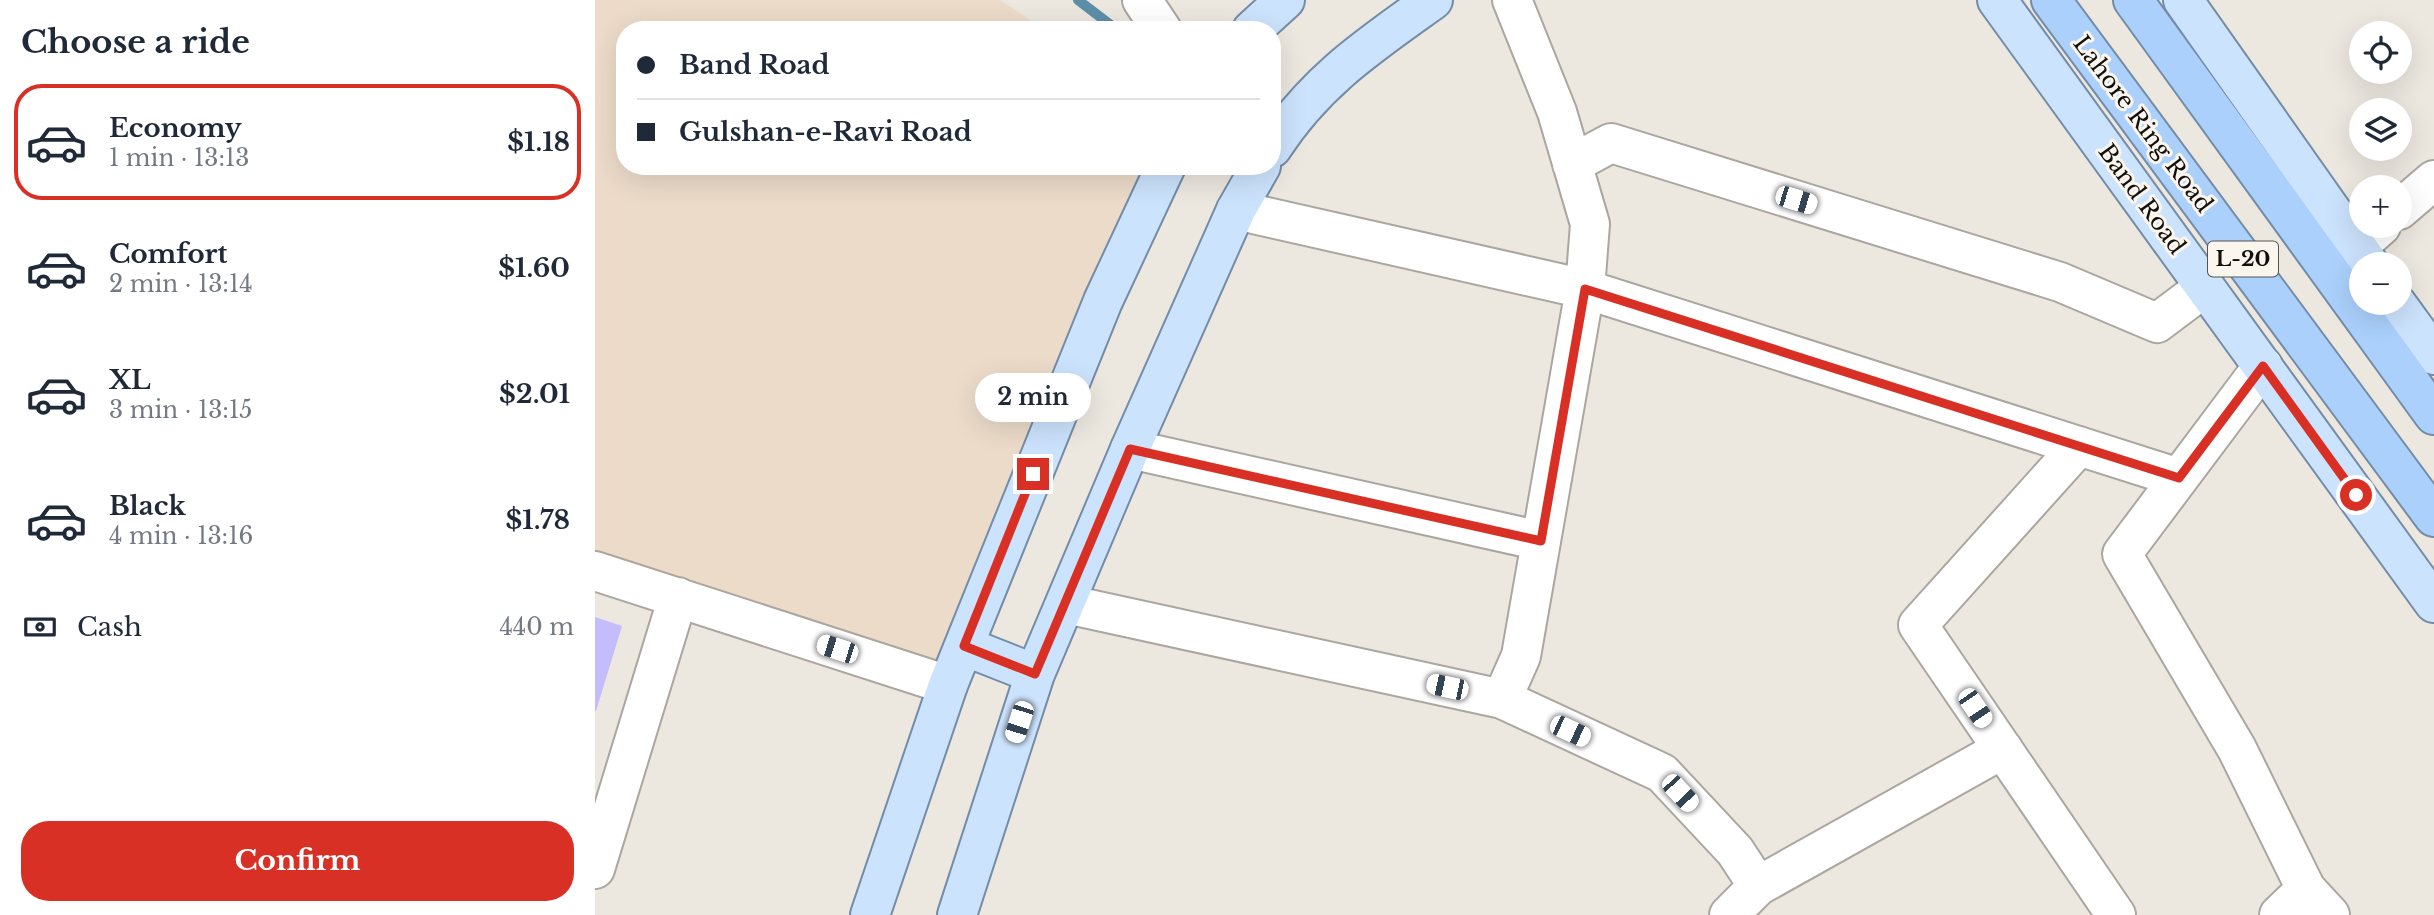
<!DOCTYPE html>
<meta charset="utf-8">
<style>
:root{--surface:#fff;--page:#f6f6f7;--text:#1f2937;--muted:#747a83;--line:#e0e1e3;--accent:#d93025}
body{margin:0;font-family:"Libre Baskerville",serif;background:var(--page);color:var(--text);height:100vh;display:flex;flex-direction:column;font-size:26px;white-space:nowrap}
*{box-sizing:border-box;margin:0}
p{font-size:23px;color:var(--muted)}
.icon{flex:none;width:38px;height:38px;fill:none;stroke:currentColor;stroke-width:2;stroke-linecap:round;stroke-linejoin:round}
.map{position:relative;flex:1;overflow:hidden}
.panel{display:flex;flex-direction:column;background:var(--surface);width:595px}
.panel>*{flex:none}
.top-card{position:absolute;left:21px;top:21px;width:665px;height:154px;border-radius:28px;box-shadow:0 7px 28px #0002;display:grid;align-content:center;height:154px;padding:0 21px;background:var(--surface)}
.tools{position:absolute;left:1754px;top:21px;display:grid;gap:14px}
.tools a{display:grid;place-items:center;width:63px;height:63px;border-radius:50%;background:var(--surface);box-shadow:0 7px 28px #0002;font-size:35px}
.end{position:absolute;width:32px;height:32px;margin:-16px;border:9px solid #d93025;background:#fff;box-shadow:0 0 0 4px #fff}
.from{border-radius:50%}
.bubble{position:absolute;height:49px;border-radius:24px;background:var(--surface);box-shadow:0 7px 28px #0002;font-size:23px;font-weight:700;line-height:49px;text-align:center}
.car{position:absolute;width:21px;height:42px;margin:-21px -10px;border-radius:9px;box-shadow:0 0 5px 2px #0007;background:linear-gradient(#fff 24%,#345 0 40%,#fff 0 76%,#345 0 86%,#fff 0)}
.top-card b{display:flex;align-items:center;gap:24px;height:66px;font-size:26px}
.top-card b+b{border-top:2px solid var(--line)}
.top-card i{width:18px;height:18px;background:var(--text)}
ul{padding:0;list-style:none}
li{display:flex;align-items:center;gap:21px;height:116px;margin:0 14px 10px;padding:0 7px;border:4px solid transparent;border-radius:28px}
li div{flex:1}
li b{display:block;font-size:26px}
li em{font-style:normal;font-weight:700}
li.current{border-color:var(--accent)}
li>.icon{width:63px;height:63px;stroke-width:1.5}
h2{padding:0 21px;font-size:32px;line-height:84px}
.pay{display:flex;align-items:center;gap:18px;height:77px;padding:0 21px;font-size:26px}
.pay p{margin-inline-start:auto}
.button{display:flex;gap:14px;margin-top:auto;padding:14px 21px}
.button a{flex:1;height:80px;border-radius:28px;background:var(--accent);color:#fff;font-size:28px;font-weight:700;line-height:80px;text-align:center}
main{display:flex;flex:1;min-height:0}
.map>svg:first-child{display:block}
.commercial{fill:#ecdbc9}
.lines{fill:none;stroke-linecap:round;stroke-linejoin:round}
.stream{stroke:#5c8fa7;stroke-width:10}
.building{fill:#c3bdfd}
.minor-casing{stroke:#aba69f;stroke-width:42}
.major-casing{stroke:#748ca7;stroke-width:42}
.highway-casing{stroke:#748ca7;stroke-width:42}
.minor{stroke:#fff;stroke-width:38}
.major{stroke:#cce3fd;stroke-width:38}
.highway{stroke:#aad0fb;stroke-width:38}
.route{stroke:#d93025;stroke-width:9}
.labels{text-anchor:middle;stroke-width:6;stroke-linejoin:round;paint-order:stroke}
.shield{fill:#faf5ed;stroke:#565450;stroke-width:2}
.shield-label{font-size:21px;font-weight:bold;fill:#100f0c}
.street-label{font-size:23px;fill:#100f0c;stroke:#faf5ed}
</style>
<main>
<section class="panel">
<h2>Choose a ride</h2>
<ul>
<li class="current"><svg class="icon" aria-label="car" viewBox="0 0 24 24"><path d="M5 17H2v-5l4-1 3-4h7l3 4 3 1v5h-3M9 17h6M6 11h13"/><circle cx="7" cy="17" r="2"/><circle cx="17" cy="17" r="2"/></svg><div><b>Economy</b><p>1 min · 13:13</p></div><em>$1.18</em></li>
<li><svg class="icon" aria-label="car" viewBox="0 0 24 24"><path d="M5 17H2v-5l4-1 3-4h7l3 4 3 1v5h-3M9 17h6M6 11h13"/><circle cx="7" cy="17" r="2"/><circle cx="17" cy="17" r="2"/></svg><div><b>Comfort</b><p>2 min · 13:14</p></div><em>$1.60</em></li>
<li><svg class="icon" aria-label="car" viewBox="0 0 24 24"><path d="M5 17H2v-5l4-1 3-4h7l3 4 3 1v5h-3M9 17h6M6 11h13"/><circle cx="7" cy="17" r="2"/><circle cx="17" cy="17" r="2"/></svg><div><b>XL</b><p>3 min · 13:15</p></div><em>$2.01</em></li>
<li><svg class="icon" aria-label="car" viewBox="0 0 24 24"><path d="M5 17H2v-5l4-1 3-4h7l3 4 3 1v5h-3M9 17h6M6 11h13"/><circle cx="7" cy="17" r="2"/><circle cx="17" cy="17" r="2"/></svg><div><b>Black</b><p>4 min · 13:16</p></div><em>$1.78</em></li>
</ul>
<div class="pay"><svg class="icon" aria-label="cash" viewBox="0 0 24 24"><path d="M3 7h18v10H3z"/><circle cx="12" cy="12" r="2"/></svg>Cash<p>440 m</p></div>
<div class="button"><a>Confirm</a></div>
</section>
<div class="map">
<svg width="1839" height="915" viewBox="0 0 1839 915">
<rect width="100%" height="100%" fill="#ece7df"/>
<path class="commercial" d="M0 0H405L451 30H30V166H581L358 690 0 573Z"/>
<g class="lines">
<path class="stream" d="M483 0 517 26 519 30"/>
</g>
<path class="building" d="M0 617 27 626 1 711H0Z"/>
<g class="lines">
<g class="minor-casing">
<path id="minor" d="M547 0 567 30
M917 0 962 112 995 224 990 289 926 656 907 699 1067 773 1140 851 1163 886 1134 915
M977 164 1016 143 1465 282 1562 323 1610 287
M641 210 990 289 1584 478
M1804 210 1839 180
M1762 247 1786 226
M1668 366 1527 554 1642 749 1711 889 1735 915
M1484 446 1323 625 1521 915
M535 449 946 541
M0 571 353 685
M471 604 907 699
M0 869 83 597
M1163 886 1408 749
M1684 915 1711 889"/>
</g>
<g class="major-casing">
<path id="major" d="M1402 0 1839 603
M1588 0 1774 264
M657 30 690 0
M677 148C720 81 775 45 838 0
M1801 303 1839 355
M369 646 440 674
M275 915 353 685 508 301 571 166
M362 915 440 674 535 449 641 210 666 166"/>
</g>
<g class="highway-casing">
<path id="highway" d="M1456 0 1839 517
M1538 0 1839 415"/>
</g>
<use href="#minor" class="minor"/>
<use href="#major" class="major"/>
<use href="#highway" class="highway"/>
</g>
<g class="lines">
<path class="route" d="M438 474 369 646 440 674 535 449 946 541 990 289 1584 478 1668 366 1761 495"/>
</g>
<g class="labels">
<rect class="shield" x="1613" y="241.5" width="70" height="35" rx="5"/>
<g class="shield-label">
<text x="1648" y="266">L-20</text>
</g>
<g class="street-label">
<text transform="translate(1548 124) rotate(53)" y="8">Lahore Ring Road</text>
<text transform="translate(1547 199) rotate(54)" y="8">Band Road</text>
</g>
</g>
</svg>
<div class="tools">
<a><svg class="icon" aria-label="locate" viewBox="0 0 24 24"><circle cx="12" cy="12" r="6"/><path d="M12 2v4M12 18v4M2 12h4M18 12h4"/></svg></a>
<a><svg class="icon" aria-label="layers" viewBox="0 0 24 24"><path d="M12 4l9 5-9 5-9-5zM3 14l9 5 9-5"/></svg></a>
<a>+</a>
<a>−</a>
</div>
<i class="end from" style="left:1761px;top:495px"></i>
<i class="end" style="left:438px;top:474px"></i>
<div class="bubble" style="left:380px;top:373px;width:116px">2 min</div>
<i class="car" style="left:1201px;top:200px;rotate:107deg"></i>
<i class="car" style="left:242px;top:649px;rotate:288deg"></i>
<i class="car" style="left:852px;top:687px;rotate:282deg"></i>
<i class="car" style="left:1380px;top:708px;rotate:146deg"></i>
<i class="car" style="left:424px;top:722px;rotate:198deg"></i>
<i class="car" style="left:975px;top:731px;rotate:115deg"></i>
<i class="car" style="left:1085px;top:793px;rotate:137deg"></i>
<div class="top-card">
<b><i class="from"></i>Band Road</b>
<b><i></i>Gulshan-e-Ravi Road</b>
</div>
</div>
</main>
